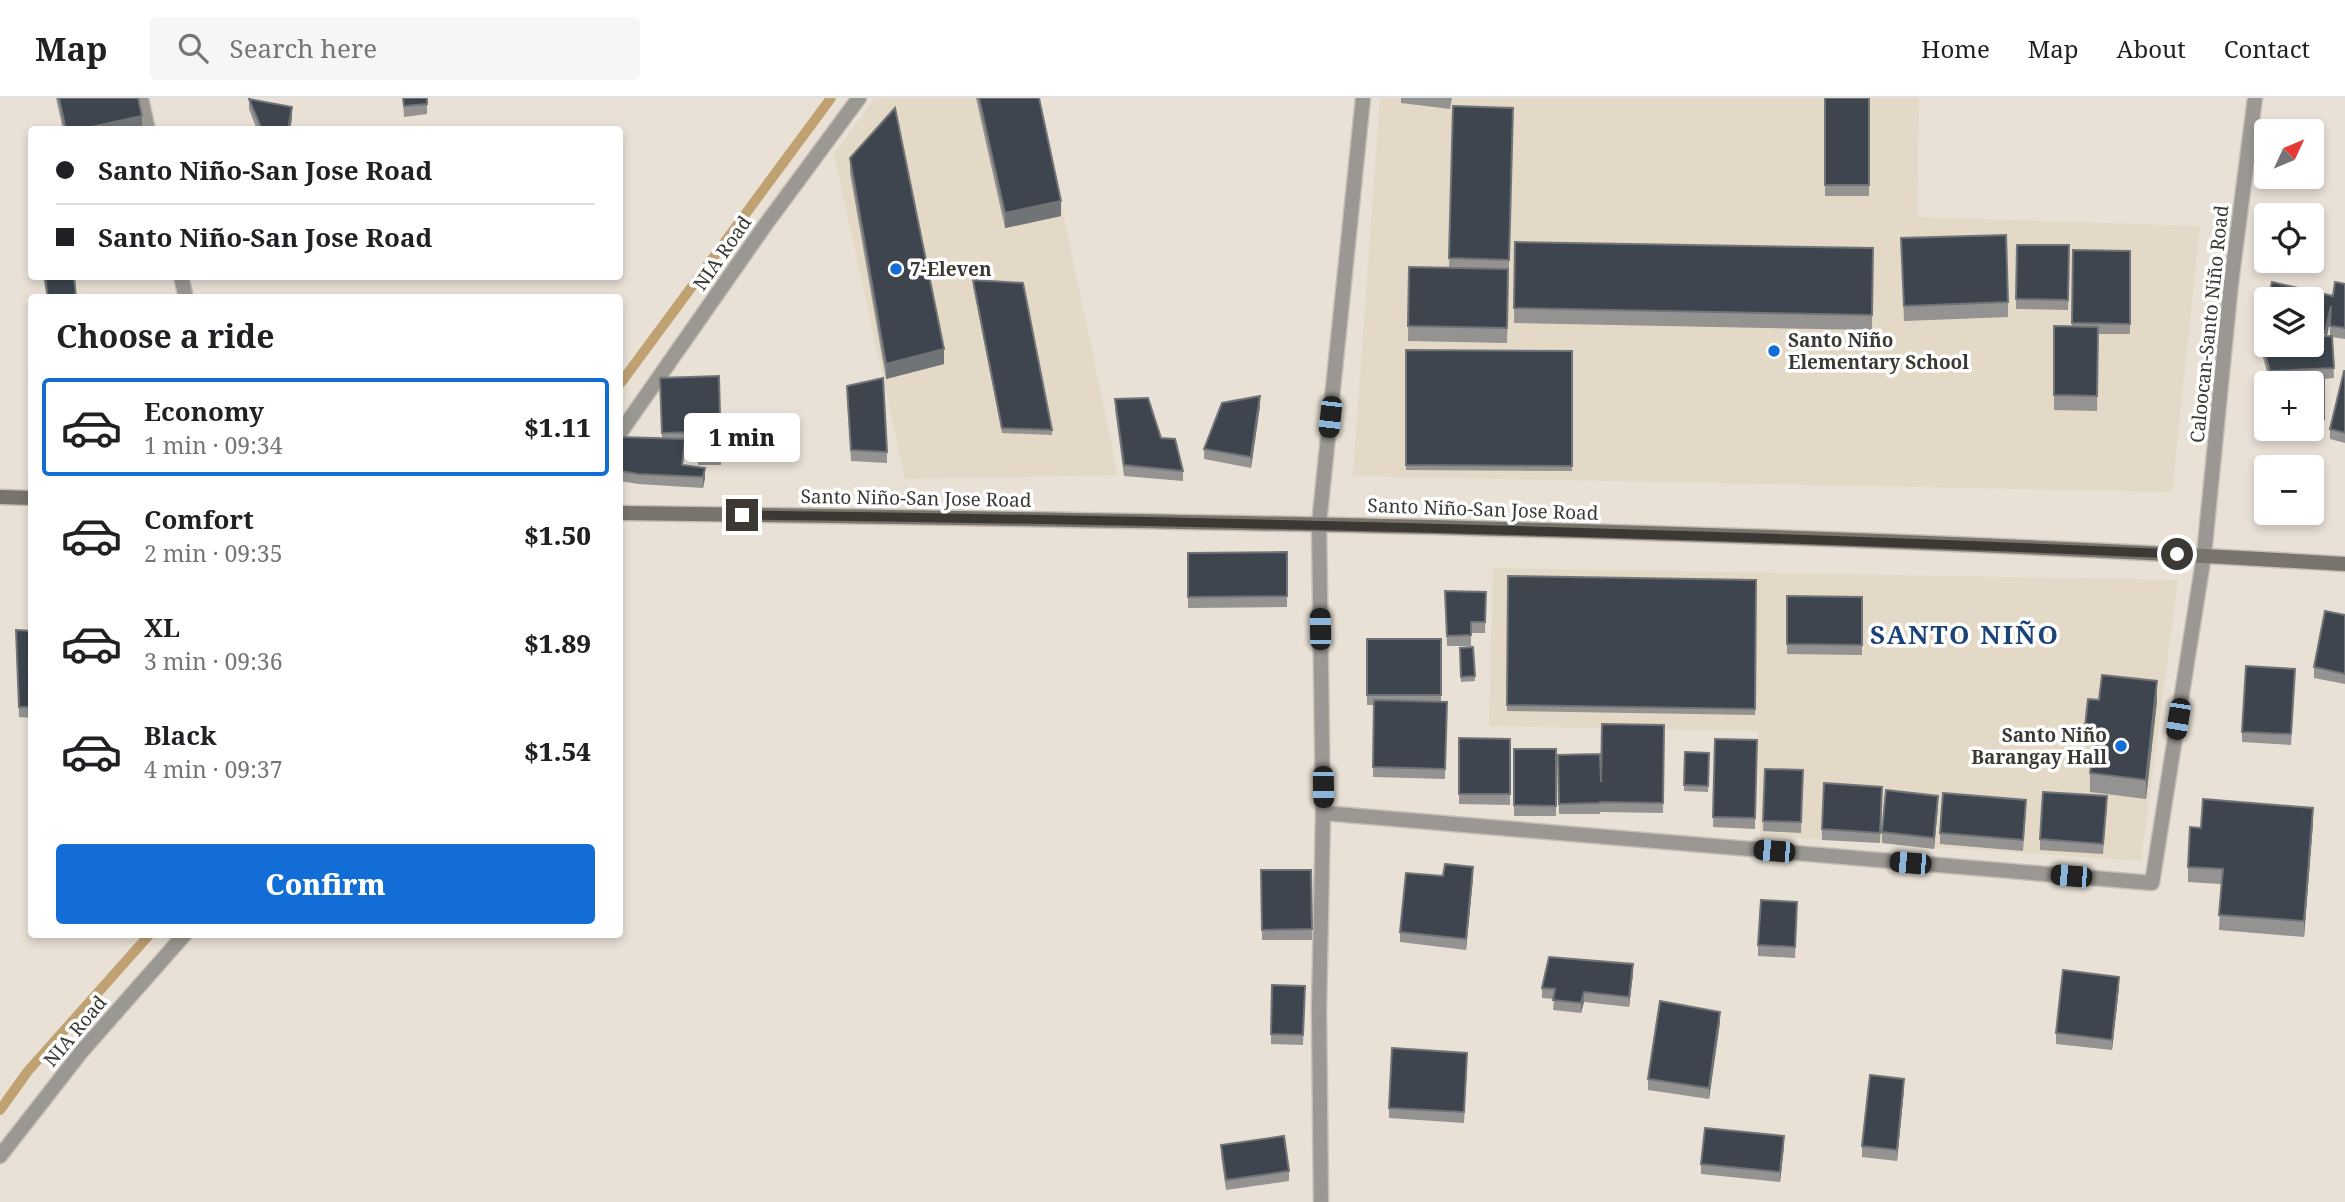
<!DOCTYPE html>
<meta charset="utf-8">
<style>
:root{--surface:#fff;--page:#f6f6f6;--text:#202124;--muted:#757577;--line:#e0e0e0;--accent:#136dd6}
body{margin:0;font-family:"Noto Serif",serif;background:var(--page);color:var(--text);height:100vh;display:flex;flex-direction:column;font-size:26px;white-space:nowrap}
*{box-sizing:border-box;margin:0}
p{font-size:23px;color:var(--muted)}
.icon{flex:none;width:38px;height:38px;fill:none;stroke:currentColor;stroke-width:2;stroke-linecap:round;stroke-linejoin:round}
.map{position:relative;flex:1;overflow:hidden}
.panel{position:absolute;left:28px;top:196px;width:595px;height:644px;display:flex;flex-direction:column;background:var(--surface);border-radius:7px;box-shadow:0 4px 10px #0003}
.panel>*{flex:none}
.guide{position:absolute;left:28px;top:28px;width:595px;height:154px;border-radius:7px;box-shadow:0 4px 10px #0003;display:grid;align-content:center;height:154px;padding:0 28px;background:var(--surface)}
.needle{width:46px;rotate:46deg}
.buttons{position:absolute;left:2254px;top:21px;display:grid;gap:14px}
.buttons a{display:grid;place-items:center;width:70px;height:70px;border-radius:7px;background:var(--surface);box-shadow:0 4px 10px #0003;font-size:35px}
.end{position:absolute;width:32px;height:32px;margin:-16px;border:9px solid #3c3934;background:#fff;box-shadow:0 0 0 4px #fff}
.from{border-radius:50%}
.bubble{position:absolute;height:49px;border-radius:7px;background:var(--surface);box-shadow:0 4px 10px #0003;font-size:23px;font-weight:800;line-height:49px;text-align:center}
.car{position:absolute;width:21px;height:42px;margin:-21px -10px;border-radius:9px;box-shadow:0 0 5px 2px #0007;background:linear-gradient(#222 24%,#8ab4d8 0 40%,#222 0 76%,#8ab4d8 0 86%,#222 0)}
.guide b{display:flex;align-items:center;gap:24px;height:66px;font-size:26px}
.guide b+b{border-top:2px solid var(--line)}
.guide i{width:18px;height:18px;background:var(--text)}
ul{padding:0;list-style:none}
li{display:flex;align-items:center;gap:21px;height:98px;margin:0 14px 10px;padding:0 14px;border:4px solid transparent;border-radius:7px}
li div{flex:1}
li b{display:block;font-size:26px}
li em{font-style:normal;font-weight:800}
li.active{border-color:var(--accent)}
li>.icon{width:63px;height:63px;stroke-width:1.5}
h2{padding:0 28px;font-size:32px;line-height:84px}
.action{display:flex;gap:14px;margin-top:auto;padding:14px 28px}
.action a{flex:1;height:80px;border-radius:7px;background:var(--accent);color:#fff;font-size:28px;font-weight:800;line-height:80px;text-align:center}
header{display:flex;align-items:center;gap:42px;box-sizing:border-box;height:98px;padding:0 35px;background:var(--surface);border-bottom:2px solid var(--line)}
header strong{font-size:33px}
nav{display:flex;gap:38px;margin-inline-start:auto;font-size:24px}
.search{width:490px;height:63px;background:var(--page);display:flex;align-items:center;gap:18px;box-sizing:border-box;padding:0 24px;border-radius:7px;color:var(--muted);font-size:26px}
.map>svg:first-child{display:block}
.built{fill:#e4d8c6}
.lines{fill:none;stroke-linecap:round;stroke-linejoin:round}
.stream{stroke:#bfa172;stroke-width:10}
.minor-casing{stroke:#c6bfb6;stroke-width:17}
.tertiary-casing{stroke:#c6bfb6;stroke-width:17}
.secondary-casing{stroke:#c6bfb6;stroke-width:17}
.minor{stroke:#9b9893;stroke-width:14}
.tertiary{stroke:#9b9893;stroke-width:14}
.secondary{stroke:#78746c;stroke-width:14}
.wall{fill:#949392;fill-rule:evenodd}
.shaded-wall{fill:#717477}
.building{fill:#3e454e;stroke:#717477;stroke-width:2}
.route{stroke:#3c3934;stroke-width:9}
.poi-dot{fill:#136dd6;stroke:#fff;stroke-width:2.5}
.labels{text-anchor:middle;stroke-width:7;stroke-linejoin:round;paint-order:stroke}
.street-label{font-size:19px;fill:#3c3934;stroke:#fff}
.poi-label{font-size:19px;font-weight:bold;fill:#3c3934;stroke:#fff;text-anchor:start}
.district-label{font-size:26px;font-weight:bold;letter-spacing:2px;fill:#1c4378;stroke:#fff}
</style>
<header>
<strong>Map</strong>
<div class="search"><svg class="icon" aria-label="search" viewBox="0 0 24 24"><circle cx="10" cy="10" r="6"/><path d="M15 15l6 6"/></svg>Search here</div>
<nav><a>Home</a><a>Map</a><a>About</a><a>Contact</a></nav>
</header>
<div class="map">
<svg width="2345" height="1104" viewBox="0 0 2345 1104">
<rect width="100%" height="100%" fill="#e9e1d6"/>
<path class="built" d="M875 0H1039L1118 377 905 381 834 56Z
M1380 0H1919L1917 119 2200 128 2172 394 1353 378Z
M1493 470 2178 482 2141 763 1760 737 1758 633 1489 628Z"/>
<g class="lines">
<path class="stream" d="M620 286 831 0
M0 1012 28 973 150 836"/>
<g class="minor-casing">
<path id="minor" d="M141 0 148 32
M181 178 186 200
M620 335 766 126 859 0
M1323 715 2152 785 2204 457
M0 1058 82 953 185 836
M1321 1104 1319 912 1323 715 1319 426 1363 0"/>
</g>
<g class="tertiary-casing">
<path id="tertiary" d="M2204 457 2231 185 2255 0"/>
</g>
<g class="secondary-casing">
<path id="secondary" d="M0 399 32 400
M620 415C1195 423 1771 431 2345 466"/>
</g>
<use href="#minor" class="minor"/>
<use href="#tertiary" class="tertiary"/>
<use href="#secondary" class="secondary"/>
</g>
<path class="wall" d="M56 0H138L142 32H63Z
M403 0 427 6V16L404 19Z
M976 0H1039L1061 118 1005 130Z
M1401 0H1452L1450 11 1401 5Z
M1825 0H1869V98H1825Z
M249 1 292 20 290 32H257L249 11Z
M1453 8 1513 10 1507 245 1408 243 1409 169 1449 170Z
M850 60 944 266 886 281 850 75Z
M1901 140 2008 204V219L1904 223Z
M1515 144 1873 150 1872 232 1514 225Z
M2017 147H2069L2068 212 2016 211Z
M2073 152 2130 153V236H2098L2097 313 2054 312V228H2072Z
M43 178H74L76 200H47Z
M973 182 1052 332V337L1002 335 973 188Z
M2345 186V241L2332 239 2334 280 2324 281V332L2257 331V278H2268L2261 252V242L2312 247V201L2333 198ZM2330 222V238L2327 239ZM2266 285H2312V331H2266Z
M2266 211V232H2264V221Z
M1406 252 1572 253V373L1406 372Z
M2345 273V345L2330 341V331Z
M719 278 721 367H698L697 345H685L683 367 705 380 703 390 638 386 620 383V339L662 340 660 280Z
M847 298 887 354V365L851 363Z
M1115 301 1161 340 1183 373V383L1124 378 1115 311Z
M1260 308 1251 370 1204 361V351Z
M1287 454V509L1188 510V455Z
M1508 478 1756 482 1755 617 1507 613Z
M1445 493 1486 494 1485 535H1471V548H1447Z
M1787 498 1862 499V557L1787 556Z
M2345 517V586L2314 580V569Z
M32 533V620L19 619 16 543Z
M1367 541H1441V604H1447L1445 681 1373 679 1374 607H1367Z
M1473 549 1475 583 1461 584 1460 550Z
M2295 581 2291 647 2242 644V634Z
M2099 602 2157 603 2146 701 2090 694V675L2093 648 2085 647V628Z
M1664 627 1663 715 1600 714V716H1559L1558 657 1601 684Z
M1459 640 1510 641V707L1459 706Z
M1715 641 1757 642 1755 731 1713 729Z
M1514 651H1556V718H1514Z
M1685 654 1709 655 1708 694 1684 693Z
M1765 671 1803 672 1801 735 1763 733Z
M1882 699 1880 745 1822 742V731Z
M1938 708 1934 751 1882 745V734Z
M2107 709 2103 756 2040 752V741Z
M2026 713 2023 753 1940 746V735Z
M2313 725 2304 839 2219 832 2221 786 2188 784V769L2201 730Z
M1261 772H1311L1312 842H1262Z
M1443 778 1473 780 1466 852 1400 844V834Z
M1797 814 1795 860 1758 858V847Z
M1633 876 1629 909 1584 904 1581 915 1553 912 1554 901 1542 900V890Z
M1305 888 1303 947 1271 946V936Z
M2119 889 2112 952 2056 946V935Z
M1720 924 1709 1001 1648 992V981Z
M1467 965 1464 1025 1389 1020V1010Z
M1904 991 1897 1063 1862 1059V1048Z
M1221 1047 1289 1073V1083L1226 1092 1221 1057Z
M1784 1048 1780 1084 1701 1076V1066Z"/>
<path class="shaded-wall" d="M292 9V20L290 32H288Z
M142 18V32H77Z
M1061 103V118L1005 130V115Z
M2331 208V218L2325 246V235Z
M944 251V266L886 281V266Z
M1260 298V308L1251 370V359Z
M705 370V380L703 390V379Z
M2157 583V603L2146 701V682Z
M1938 698V708L1934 751V740Z
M2313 710V725L2304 839V823Z
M1473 769V780L1466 852V841Z
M1633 866V876L1629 909V899Z
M2119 879V889L2112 952V942Z
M1584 894V904L1581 915V905Z
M1720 914V924L1709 1001V990Z
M1904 981V991L1897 1063V1052Z
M1784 1038V1048L1780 1084V1074Z"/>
<path class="building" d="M59 0H138L142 18 77 32H66Z
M403 0H427V6L404 8Z
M979 0H1039L1061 103 1005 115Z
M1825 0H1869V87H1825Z
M249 1 292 9 288 32H262Z
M1453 8 1513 10 1509 162 1449 160Z
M895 10 944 251 886 266 850 60Z
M2006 137 2008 204 1904 208 1901 140Z
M1515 144 1873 150 1872 217 1514 210Z
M2017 147H2069L2068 202 2016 201Z
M2073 152 2130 153V226L2072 225Z
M1409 169 1508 171 1507 230 1408 228Z
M45 178H74L76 200H48Z
M973 182 1023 185 1052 332 1002 330Z
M2272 184 2333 198 2335 184 2345 186V230L2330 228 2331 208 2325 235 2312 232V201H2268Z
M2054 228 2098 229 2097 298 2054 297Z
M2332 238 2334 270 2270 273 2261 242H2266V247H2312V239Z
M1406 252 1572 253V368L1406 367Z
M2344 273H2345V335L2330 331Z
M719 278 721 356 698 357 697 334 662 335 660 280Z
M2257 278H2324V321H2312V285H2266V321H2257Z
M883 280 887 354 851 352 847 288Z
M1260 298 1251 359 1204 351 1222 305Z
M1148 300 1161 340 1175 341 1183 373 1124 367 1115 301Z
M620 339 685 341 682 367 705 370 703 379 638 376 620 373Z
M1287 454V498L1188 499V455Z
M1508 478 1756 482 1755 611 1507 607Z
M1445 493 1486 494 1485 524H1471V537L1447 538Z
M1787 498 1862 499V547L1787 546Z
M2325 513 2345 517V576L2314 569Z
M16 532 32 533V609H19Z
M1367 541H1441V597H1367Z
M1473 549 1475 578 1461 579 1460 550Z
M2246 568 2295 571 2291 636 2242 634Z
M2102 577 2157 583 2146 682 2090 675 2096 630 2085 628 2088 601 2099 602Z
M1374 602 1447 604 1445 671 1373 669Z
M1602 626 1664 627 1663 705 1600 704V705L1559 706 1558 657 1600 656 1601 684Z
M1459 640 1510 641V696H1459Z
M1715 641 1757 642 1755 720 1713 719Z
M1514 651H1556V708L1514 707Z
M1685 654 1709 655 1708 688 1684 687Z
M1765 671 1803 672 1801 724 1763 723Z
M1824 685 1882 689 1880 735 1822 731Z
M1886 692 1938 698 1934 740 1882 734Z
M2043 694 2107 698 2103 746 2040 741Z
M1943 695 2026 702 2023 742 1940 735Z
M2203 701 2313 710 2304 823 2219 817 2223 771 2188 769 2190 729 2201 730Z
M1445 766 1473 769 1466 841 1400 834 1406 775 1443 778Z
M1261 772H1311L1312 831 1262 832Z
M1761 802 1797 804 1795 849 1758 847Z
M1549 859 1633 866 1629 899 1584 894 1581 905 1553 902 1555 891 1542 890Z
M2063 872 2119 879 2112 942 2056 935Z
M1272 887 1305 888 1303 937 1271 936Z
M1660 903 1720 914 1709 990 1648 981Z
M1392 950 1467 955 1464 1014 1389 1010Z
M1870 977 1904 981 1897 1052 1862 1048Z
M1705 1030 1784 1038 1780 1074 1701 1066Z
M1284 1038 1289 1073 1226 1082 1221 1047Z"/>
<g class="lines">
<path class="route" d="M742 417C1221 423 1699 435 2177 456"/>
</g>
<g class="poi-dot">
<circle cx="896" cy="171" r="7"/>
<circle cx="1774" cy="253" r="7"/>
<circle cx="2121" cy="648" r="7"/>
</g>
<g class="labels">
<g class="street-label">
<text transform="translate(722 155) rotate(-55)" y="7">NIA Road</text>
<text transform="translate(2209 226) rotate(-84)" y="7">Caloocan-Santo Niño Road</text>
<text transform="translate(916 400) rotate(1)" y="7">Santo Niño-San Jose Road</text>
<text transform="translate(1483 411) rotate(2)" y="7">Santo Niño-San Jose Road</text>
<text transform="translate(75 933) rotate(-50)" y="7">NIA Road</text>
</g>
<g class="poi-label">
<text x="910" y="178">7-Eleven</text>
<text x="1788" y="249">Santo Niño<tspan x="1788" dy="22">Elementary School</tspan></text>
<text x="2107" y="644" text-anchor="end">Santo Niño<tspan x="2107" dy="22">Barangay Hall</tspan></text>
</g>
<g class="district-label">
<text x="1965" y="546">SANTO NIÑO</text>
</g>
</g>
</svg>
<div class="buttons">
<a><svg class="needle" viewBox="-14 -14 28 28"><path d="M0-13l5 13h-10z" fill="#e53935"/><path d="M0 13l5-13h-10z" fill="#757577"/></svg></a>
<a><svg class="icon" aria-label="locate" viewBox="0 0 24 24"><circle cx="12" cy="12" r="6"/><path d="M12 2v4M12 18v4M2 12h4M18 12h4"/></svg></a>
<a><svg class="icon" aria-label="layers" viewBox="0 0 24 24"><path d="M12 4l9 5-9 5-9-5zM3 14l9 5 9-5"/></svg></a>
<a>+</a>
<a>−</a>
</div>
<i class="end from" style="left:2177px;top:456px"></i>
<i class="end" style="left:742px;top:417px"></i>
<div class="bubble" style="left:684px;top:315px;width:116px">1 min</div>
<i class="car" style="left:1330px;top:319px;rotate:186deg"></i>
<i class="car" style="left:1320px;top:531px;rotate:359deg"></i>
<i class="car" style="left:2178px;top:621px;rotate:189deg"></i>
<i class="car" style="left:1323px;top:689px;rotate:179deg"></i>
<i class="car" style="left:1774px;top:753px;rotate:275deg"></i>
<i class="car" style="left:1910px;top:765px;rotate:275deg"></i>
<i class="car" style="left:2071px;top:778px;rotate:275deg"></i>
<div class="guide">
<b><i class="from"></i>Santo Niño-San Jose Road</b>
<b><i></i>Santo Niño-San Jose Road</b>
</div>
<section class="panel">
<h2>Choose a ride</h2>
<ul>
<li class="active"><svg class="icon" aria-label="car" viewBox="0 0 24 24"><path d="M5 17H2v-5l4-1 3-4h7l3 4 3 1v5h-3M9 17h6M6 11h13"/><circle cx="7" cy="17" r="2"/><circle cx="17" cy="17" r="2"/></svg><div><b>Economy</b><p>1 min · 09:34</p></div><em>$1.11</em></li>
<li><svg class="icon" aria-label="car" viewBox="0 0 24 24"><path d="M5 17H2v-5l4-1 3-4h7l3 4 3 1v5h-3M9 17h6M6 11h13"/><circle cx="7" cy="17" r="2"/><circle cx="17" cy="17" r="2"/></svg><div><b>Comfort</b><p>2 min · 09:35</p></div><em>$1.50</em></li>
<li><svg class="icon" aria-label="car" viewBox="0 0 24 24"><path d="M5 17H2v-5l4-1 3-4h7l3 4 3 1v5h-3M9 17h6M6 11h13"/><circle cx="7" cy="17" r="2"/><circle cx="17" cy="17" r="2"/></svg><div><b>XL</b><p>3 min · 09:36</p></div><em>$1.89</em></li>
<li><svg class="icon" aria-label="car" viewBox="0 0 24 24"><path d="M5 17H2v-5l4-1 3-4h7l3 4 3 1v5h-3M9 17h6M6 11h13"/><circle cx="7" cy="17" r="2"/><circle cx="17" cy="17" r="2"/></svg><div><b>Black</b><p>4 min · 09:37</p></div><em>$1.54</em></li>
</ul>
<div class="action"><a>Confirm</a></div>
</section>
</div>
